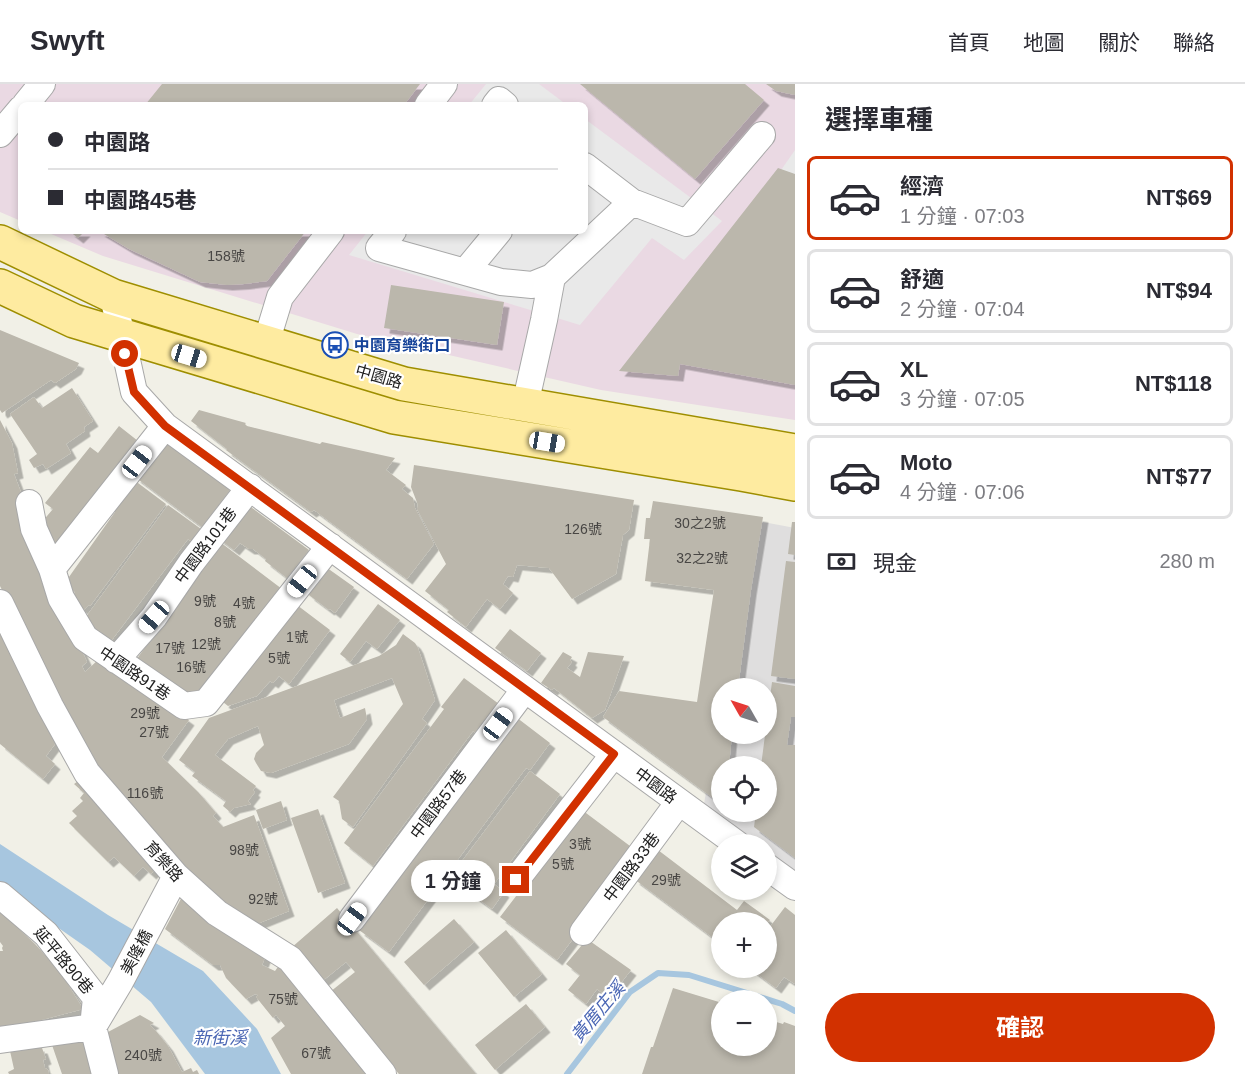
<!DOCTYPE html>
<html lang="zh-TW">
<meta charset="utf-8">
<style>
:root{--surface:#fff;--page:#f7f7f7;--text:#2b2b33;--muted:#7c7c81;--line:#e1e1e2;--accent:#d23100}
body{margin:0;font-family:Arial,"Noto Sans TC",sans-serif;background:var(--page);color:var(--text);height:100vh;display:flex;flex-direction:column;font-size:22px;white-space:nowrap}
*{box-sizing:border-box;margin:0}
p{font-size:20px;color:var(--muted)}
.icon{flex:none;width:33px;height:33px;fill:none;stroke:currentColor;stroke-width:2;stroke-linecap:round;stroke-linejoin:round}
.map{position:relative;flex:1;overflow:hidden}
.panel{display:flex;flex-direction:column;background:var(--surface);width:450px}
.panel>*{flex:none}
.guide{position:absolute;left:18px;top:18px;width:570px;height:132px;border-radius:9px;box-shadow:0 3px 9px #0003;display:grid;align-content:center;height:132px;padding:0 30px;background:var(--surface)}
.needle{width:39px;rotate:309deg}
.tools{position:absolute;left:711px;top:594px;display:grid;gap:12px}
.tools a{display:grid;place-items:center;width:66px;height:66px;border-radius:50%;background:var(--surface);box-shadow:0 3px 9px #0003;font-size:30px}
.end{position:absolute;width:27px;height:27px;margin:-14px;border:8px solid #d23100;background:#fff;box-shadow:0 0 0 3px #fff}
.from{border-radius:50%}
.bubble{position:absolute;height:42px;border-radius:21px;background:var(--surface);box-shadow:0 3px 9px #0003;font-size:20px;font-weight:700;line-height:42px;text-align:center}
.car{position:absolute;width:18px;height:36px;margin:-18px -9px;border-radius:8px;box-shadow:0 0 4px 2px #0007;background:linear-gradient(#fff 24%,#345 0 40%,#fff 0 76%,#345 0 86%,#fff 0)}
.guide b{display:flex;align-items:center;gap:21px;height:57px;font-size:22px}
.guide b+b{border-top:2px solid var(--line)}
.guide i{width:15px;height:15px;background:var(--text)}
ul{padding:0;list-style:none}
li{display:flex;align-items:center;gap:18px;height:84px;margin:0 12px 9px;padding:0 18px;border:3px solid var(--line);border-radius:9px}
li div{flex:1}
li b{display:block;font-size:22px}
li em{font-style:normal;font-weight:700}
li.selected{border-color:var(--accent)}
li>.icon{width:54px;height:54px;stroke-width:1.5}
h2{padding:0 30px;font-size:27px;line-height:72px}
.pay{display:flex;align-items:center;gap:15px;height:66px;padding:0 30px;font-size:22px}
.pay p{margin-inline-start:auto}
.cta{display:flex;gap:12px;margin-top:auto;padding:12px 30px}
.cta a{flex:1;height:69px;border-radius:36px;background:var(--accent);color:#fff;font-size:24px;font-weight:700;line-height:69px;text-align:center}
header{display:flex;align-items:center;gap:36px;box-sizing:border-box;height:84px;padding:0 30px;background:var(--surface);border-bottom:2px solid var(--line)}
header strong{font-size:28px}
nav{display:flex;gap:33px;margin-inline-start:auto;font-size:21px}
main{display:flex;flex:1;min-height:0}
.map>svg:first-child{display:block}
.residential{fill:#dfdede;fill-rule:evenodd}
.industrial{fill:#ead9e3}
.parking{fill:#e9e9e9}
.water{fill:#a7c6df}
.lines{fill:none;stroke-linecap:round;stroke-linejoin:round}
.stream{stroke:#a7c6df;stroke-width:6}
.building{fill:#bbb7ac;filter:url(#shadow)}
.minor-casing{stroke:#a8a8a8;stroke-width:28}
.major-casing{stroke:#9e8e00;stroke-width:36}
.minor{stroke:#fff;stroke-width:26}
.major{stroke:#feeba0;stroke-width:33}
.route{stroke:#d23100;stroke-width:8}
.labels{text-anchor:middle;stroke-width:4.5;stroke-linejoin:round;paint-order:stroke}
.number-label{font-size:14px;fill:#484644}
.transit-label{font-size:16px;font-weight:bold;fill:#164399;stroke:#fff;text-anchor:start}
.street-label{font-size:16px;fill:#212121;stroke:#fff}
.water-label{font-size:18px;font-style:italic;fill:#4a66b4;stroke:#fff}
</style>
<header>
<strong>Swyft</strong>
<nav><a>首頁</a><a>地圖</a><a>關於</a><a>聯絡</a></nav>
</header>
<main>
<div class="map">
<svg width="795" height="990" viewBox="0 0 795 990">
<defs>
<filter id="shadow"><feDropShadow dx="5.5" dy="5.5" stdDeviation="0" flood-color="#0004"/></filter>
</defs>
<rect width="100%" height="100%" fill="#f1f0e7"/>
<path class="residential" d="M752 436 795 444V790L767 770 766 760H752L703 726 721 618 722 650H766V604H724ZM722 682H766V728H722Z"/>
<path class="industrial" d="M0 0H795V336L601 306 357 250 103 172 44 147H585V21H21V137L0 128Z"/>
<path class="parking" d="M486 0H539L567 21H469Z
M585 35 722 137 684 176 652 154 580 241 349 171 368 147H585Z
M795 66V93L779 89Z"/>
<path class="water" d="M0 760 108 831 203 887 257 945 281 990H205L151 918 90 866 0 803Z"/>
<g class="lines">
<path class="stream" d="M567 990 630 908 658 889 689 891 782 920 795 927"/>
</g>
<path class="building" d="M162 0H420L404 21H145Z
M580 0H745L764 16 695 95Z
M766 0H795V11L776 7Z
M778 84 795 90V301L680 280 678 292 619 287Z
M69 147H85L78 154Z
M99 147H306L267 197 244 200 227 201 200 198 129 165Z
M391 201 504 218 497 261 384 244Z
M0 246 79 279 76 285 55 299 51 296 2 329 0 326Z
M72 304 93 337 84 343 85 347 66 360 71 369 46 385 43 380 34 384 29 376 37 370 10 330 34 313 42 324Z
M199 326 246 339 245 340 247 342 320 360 322 358 395 374 386 386 406 401 402 405 413 414 415 424 434 460 407 495 314 426 311 428 226 366 227 365 191 337Z
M0 336 12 359 18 389 14 390 30 432 50 495 43 501 48 512 81 565 87 578 82 582 85 588 99 575 124 589 189 636 162 673 198 708 216 729 213 732 223 743 254 731 289 827 247 844 184 790 92 688 0 502Z
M119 342 138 357 54 468 41 457 49 445 41 439 53 425 45 419 90 363 98 369Z
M163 355 230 406 202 443 135 393Z
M414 381 634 416 629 446 623 451 616 490 572 515 549 484 517 481 513 493 508 492 503 500 513 509 500 525 487 515 466 543 447 528 449 526 425 507 446 480 417 425 418 421 411 403Z
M134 396 166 420 90 522 89 521 84 526 70 516 75 508 64 500 115 428 113 426Z
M653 417 763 433 751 506 738 604H722V650H732L729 682H722V703L713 714 603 633 619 607 697 618 714 506 645 497 650 455H644L646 434H650Z
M244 418 309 466 287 494 265 477 266 475 253 465H249L240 459 234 466 218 454Z
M168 421 201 445 191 457 188 455 108 561 80 541Z
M792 438H795V471L788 470Z
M216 455 282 505 193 618 136 576 203 484Z
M786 477 795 478V595L771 592Z
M323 481 354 503 335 529 330 525 329 526 309 511V510L304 506Z
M293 518 330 546 289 600 279 592 273 599 270 597 257 612 228 622 223 618 255 575 256 576 272 554Z
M378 520 400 536 377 565 366 557 350 578 340 570Z
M0 533 61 652 46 672 55 680 43 695 0 660Z
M510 545 541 569 527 587 495 564Z
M403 550 415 559 418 564 435 616 422 635 427 639 353 743 342 735 339 717 333 713 403 620 392 594 334 616 340 634 365 624 367 635 349 660 271 689 261 687 256 679 254 675 256 669 264 661 258 642 228 655 215 671 256 702 253 706 255 708 248 717 251 720 234 724 230 728 223 722 226 717 192 692 195 688 179 676 209 634 379 572 396 561Z
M563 568 572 573 570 576 572 578 567 584 580 593 588 568 624 572 605 626 592 634 554 604 552 606 541 599Z
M464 594 499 620 478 651 473 647 373 782 344 759 444 625 441 623Z
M772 598 795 602V633H791L787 661H795V774L754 743 756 728H766V682H761Z
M512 630 550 659 530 686 526 684 389 868 359 846 496 662Z
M530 687 560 710 494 800 504 808 492 825 456 799 453 789Z
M81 695 159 781 151 790 143 783 134 792 114 773 108 778 69 739 77 732 72 727 83 717 80 714 84 709 74 700Z
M281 717 287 736 263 745 256 726Z
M318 725 345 799 318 809 291 734Z
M582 726 638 768 557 876 500 833Z
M658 766 737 826 744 817 770 836 768 838H722V856L718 854 716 856 634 795Z
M183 811 266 871 262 881 275 887 280 880 374 990H291L271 954 285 942 276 931 273 934 256 913 258 911 255 910 246 915 226 894 220 881H213L165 845Z
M785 823 795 831V900L784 893 776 904 749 884H766V848Z
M337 824 476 990H399L330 908 355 888 346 878 320 899 291 864Z
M0 827 35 860 61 889 83 925 0 947V867H3L2 864 3 862 0 858Z
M454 835 474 858 424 901 404 878Z
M506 846 542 890 514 913 478 869Z
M587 855 631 886 609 914 597 905 586 920 568 906 580 891 566 880Z
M673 904 719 918 720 916 722 917V962H766V944L770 945 773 937 783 940 784 938 795 942V990H642L651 963H653Z
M526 920 545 943 495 986 475 961Z
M140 931 154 939 150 941 156 947 168 962 182 988 191 984 193 988 197 986 199 990H116L111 968 112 962 108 948Z
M83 954 94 990H62L52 961Z
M39 962V964H42L46 975 43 976 45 984 48 986 49 990H9L8 988 14 985 10 967Z"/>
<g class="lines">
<g class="minor-casing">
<path id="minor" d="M25 21 42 0
M428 21 444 0
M495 21 499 16 505 21
M0 50 21 25
M585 82 632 118 687 139 762 51
M393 147 379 164 501 198 532 201 552 193 632 118
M465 188 499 147
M113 212 134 308 165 342 737 760
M266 259 280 213 331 147
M525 321 544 236 552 193
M29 419 34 445 52 485 61 514 85 554 184 622 206 619 330 462
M52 485 165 342
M0 519 50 622 87 689 176 792 217 829 290 875 383 990
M116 576 154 533 191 479 250 403
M766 782 795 803
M516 796 614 670
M0 811 46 850 96 914 93 943 105 990
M352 835 525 605
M583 848 679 718
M96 938 120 898 176 792
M0 956 93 943"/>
</g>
<g class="major-casing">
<path id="major" d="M0 158 113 212 404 300 795 367
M0 202 74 237 394 333 741 390 795 400"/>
</g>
<use href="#minor" class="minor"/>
<use href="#major" class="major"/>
</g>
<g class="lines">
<path class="route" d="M125 270 134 308 165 342 614 670 516 796"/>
</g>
<defs>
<g id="bus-ring" transform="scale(1.35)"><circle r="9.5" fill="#fff" stroke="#1a4fb4" stroke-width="1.5"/><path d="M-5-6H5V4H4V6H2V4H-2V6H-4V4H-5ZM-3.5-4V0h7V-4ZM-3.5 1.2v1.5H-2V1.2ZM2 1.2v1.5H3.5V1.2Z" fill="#1a4fb4"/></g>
</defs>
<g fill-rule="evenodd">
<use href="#bus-ring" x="335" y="261"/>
</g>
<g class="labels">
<g class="number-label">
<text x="226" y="177">158號</text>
<text x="700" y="444">30之2號</text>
<text x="583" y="450">126號</text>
<text x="702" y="479">32之2號</text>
<text x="205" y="522">9號</text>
<text x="244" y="524">4號</text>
<text x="225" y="543">8號</text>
<text x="297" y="558">1號</text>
<text x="206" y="565">12號</text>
<text x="170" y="569">17號</text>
<text x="279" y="579">5號</text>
<text x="191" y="588">16號</text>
<text x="145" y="634">29號</text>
<text x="154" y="653">27號</text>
<text x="145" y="714">116號</text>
<text x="580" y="765">3號</text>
<text x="244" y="771">98號</text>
<text x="563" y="785">5號</text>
<text x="666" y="801">29號</text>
<text x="263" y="820">92號</text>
<text x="283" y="920">75號</text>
<text x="316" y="974">67號</text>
<text x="143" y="976">240號</text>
</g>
<g class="transit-label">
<text x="354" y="267">中園育樂街口</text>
</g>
<g class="street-label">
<text transform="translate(379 292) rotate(16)" y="6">中園路</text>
<text transform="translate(205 461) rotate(-53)" y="6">中園路101巷</text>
<text transform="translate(135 589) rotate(34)" y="6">中園路91巷</text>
<text transform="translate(656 701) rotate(37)" y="6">中園路</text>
<text transform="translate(438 720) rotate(-53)" y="6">中園路57巷</text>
<text transform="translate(164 777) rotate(48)" y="6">育樂路</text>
<text transform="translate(631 783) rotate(-53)" y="6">中園路33巷</text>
<text transform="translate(136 868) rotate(-62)" y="6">美隆橋</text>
<text transform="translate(64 876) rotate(50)" y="6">延平路90巷</text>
</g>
<g class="water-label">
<text transform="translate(598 928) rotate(-50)" y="6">黃厝庄溪</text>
<text x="220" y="960">新街溪</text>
</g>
</g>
</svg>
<div class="tools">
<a><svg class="needle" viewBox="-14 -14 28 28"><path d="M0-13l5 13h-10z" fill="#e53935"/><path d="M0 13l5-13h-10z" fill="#7c7c81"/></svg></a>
<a><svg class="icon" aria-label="locate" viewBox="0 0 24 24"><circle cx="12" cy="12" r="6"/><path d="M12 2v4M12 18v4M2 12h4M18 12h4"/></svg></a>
<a><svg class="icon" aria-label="layers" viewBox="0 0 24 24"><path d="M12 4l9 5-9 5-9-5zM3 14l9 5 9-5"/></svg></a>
<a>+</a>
<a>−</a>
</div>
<i class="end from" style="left:125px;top:270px"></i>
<i class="end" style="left:516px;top:796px"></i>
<div class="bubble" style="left:411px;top:776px;width:84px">1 分鐘</div>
<i class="car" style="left:189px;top:272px;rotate:107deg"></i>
<i class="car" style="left:547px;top:358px;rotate:99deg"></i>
<i class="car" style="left:137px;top:378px;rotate:38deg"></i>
<i class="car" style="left:302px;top:497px;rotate:219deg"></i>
<i class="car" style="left:154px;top:533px;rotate:221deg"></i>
<i class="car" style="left:498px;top:640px;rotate:37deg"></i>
<i class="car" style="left:352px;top:835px;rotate:37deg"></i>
<div class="guide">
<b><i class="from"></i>中園路</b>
<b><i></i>中園路45巷</b>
</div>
</div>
<section class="panel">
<h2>選擇車種</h2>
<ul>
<li class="selected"><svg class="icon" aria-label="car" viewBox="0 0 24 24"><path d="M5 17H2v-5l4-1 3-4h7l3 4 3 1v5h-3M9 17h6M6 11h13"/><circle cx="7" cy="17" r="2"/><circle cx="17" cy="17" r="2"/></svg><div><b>經濟</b><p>1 分鐘 · 07:03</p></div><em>NT$69</em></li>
<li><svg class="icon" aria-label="car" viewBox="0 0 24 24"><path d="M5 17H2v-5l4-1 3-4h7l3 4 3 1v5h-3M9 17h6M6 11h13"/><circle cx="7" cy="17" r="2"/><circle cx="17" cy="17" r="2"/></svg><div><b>舒適</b><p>2 分鐘 · 07:04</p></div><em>NT$94</em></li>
<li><svg class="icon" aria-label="car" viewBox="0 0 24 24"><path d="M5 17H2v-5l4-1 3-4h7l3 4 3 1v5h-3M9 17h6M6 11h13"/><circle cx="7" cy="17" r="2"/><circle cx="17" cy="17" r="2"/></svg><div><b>XL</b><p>3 分鐘 · 07:05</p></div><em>NT$118</em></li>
<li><svg class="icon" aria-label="car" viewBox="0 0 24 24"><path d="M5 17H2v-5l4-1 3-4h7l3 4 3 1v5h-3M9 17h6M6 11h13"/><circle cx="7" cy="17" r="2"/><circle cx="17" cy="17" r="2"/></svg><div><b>Moto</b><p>4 分鐘 · 07:06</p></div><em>NT$77</em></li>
</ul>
<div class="pay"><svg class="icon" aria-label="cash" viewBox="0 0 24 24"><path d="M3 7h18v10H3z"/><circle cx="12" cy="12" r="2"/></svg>現金<p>280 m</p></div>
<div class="cta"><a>確認</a></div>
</section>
</main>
